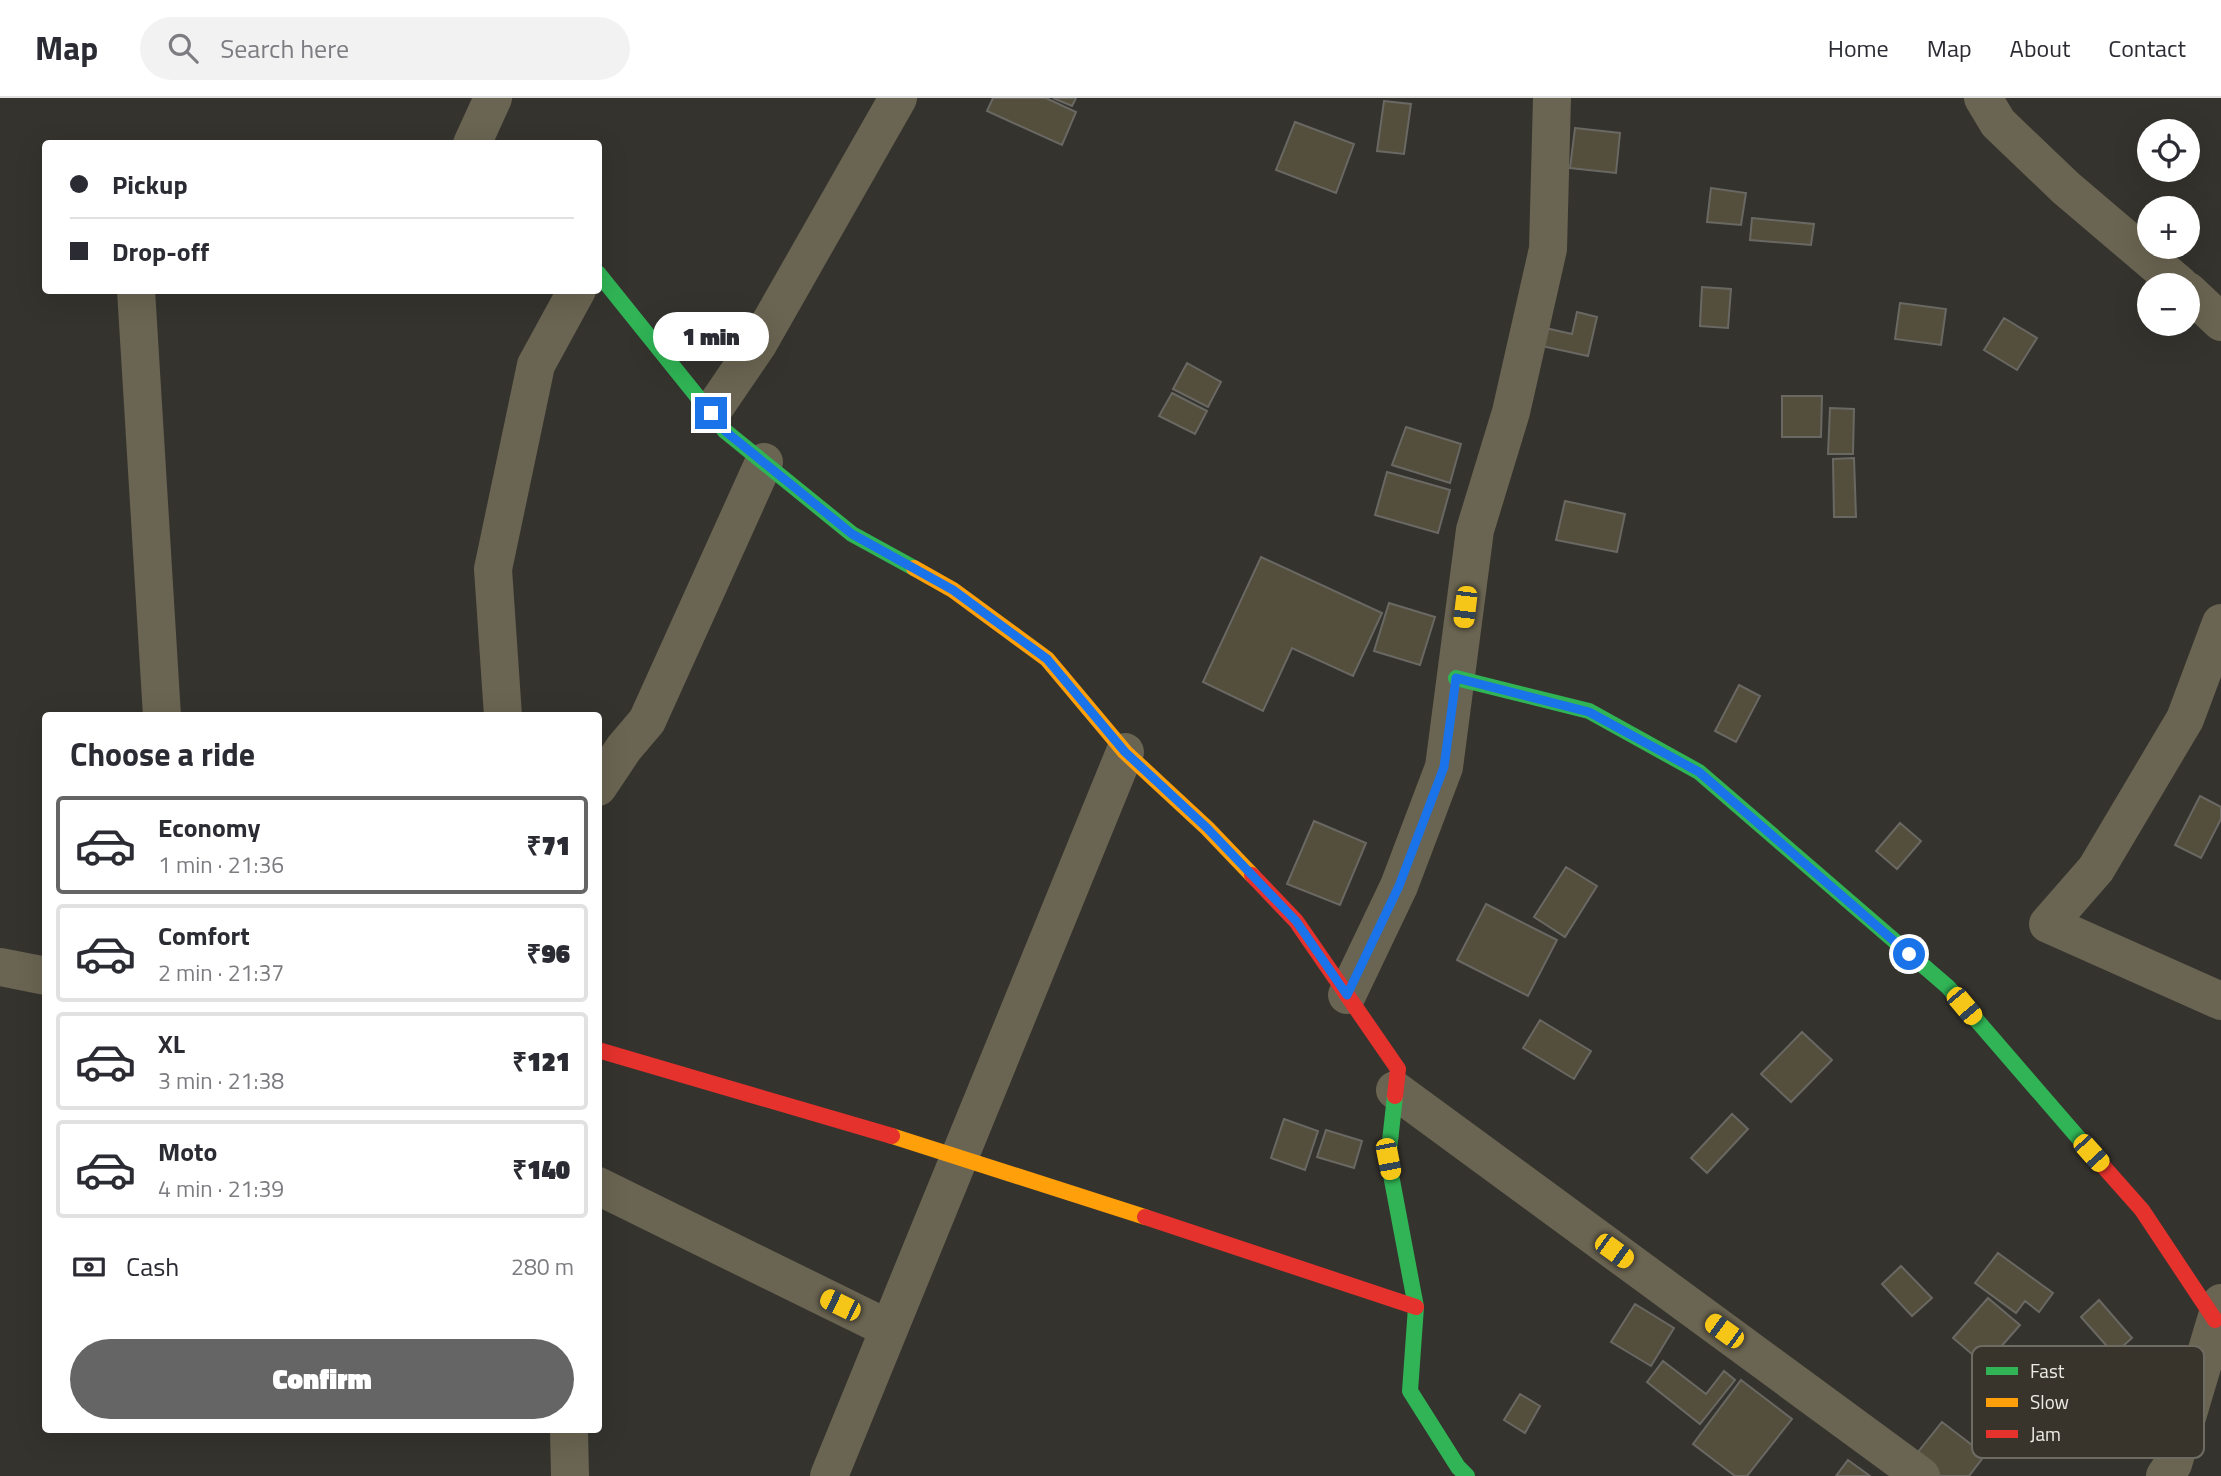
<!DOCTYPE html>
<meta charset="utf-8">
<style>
:root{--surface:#fff;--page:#f2f2f3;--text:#2b2b33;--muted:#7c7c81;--line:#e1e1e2;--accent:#666566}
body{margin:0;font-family:"Titillium Web",sans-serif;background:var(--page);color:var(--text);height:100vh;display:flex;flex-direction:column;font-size:26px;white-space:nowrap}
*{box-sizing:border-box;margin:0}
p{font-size:23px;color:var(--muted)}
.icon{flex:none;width:38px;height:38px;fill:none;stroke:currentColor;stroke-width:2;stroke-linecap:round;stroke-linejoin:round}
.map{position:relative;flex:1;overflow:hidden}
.sheet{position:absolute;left:42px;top:614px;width:560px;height:721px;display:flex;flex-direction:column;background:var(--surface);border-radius:7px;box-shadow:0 7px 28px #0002}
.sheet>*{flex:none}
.top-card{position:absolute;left:42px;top:42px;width:560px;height:154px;border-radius:7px;box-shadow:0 7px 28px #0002;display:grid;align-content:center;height:154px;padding:0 28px;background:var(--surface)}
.controls{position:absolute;left:2137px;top:21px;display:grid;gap:14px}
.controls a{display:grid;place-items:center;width:63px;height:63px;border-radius:50%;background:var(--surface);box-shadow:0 7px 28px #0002;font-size:35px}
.end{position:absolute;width:32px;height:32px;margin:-16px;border:9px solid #1a73e8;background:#fff;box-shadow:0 0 0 4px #fff}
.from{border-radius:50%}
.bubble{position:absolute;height:49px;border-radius:24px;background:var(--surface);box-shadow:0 7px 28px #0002;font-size:23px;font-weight:800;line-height:49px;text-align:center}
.car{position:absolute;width:21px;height:42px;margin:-21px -10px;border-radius:9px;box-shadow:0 0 5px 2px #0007;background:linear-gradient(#f5c518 24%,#345 0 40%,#f5c518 0 76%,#345 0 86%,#f5c518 0)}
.top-card b{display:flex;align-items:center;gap:24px;height:66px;font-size:26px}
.top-card b+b{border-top:2px solid var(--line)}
.top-card i{width:18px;height:18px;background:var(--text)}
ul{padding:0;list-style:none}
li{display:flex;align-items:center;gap:21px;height:98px;margin:0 14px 10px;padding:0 14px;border:4px solid var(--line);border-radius:7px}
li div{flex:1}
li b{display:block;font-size:26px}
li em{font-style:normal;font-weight:800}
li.current{border-color:var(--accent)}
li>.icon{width:63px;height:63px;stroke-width:1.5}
h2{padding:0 28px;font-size:32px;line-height:84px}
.pay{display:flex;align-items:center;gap:18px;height:77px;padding:0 28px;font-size:26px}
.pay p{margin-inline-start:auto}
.action{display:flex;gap:14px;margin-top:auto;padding:14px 28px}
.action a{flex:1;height:80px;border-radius:42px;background:var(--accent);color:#fff;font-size:28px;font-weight:800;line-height:80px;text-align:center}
header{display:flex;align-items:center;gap:42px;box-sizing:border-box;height:98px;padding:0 35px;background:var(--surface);border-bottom:2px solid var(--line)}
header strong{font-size:33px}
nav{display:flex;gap:38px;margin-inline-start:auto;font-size:24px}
.search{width:490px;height:63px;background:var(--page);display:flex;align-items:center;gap:18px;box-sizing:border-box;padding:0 24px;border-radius:38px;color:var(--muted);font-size:26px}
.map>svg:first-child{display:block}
.building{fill:#544e3d;stroke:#696863;stroke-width:2}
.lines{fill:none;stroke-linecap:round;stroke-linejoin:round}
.street{stroke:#6a6452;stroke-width:38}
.fast{stroke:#30b455;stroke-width:16}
.slow{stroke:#ff9f0a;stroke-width:16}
.jam{stroke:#e5322d;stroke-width:16}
.route{stroke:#1a73e8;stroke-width:9}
.key{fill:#38342b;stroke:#6e6b63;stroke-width:2}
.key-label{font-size:19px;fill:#edebe5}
</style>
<header>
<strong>Map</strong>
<div class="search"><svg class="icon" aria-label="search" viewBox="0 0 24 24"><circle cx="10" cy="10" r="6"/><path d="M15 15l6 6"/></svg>Search here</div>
<nav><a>Home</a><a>Map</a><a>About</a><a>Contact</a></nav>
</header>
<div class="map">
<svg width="2221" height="1378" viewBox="0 0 2221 1378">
<rect width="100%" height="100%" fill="#35332e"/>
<path class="building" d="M993 0H1046L1076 14 1062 47 987 13Z
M1053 0H1076L1072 8Z
M1384 3 1411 6 1404 56 1377 53Z
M1295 24 1354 46 1336 95 1276 72Z
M1575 30 1620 35 1616 75 1570 70Z
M1711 90 1746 95 1741 127 1707 124Z
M1752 120 1814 126 1811 147 1750 142Z
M1702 189 1731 191 1728 230 1700 228Z
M1900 205 1946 211 1941 247 1895 241Z
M1577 214 1597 219 1588 258 1537 247 1541 229 1572 236Z
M2004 220 2037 240 2017 272 1984 252Z
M1187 265 1221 284 1208 309 1173 291Z
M1172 295 1207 313 1195 336 1159 318Z
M1782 298H1822L1821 339H1782Z
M1830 310 1854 311 1853 356H1828Z
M1406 329 1461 346 1450 385 1392 367Z
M1854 360 1856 419H1834L1833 361Z
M1387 374 1450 392 1438 435 1375 417Z
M1565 403 1625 416 1617 454 1556 442Z
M1261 459 1382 515 1353 578 1292 550 1263 613 1203 584Z
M1389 505 1435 519 1420 567 1374 553Z
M1739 587 1760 598 1736 644 1715 633Z
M2200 698 2221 709V721L2201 760 2175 747Z
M1314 723 1366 745 1340 807 1287 786Z
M1900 725 1921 743 1897 771 1876 753Z
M1566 769 1597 788 1565 839 1534 819Z
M1486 806 1557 842 1528 898 1457 862Z
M1540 922 1591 953 1574 981 1523 950Z
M1802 934 1832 962 1791 1004 1761 976Z
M1732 1016 1748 1031 1707 1075 1691 1060Z
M1284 1021 1318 1033 1305 1072 1271 1060Z
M1326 1032 1362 1043 1354 1070 1317 1059Z
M1998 1155 2053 1195 2039 1214 2025 1203 2016 1215 1975 1185Z
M1901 1168 1932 1200 1912 1218 1882 1186Z
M1988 1200 2020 1227 1985 1267 1953 1240Z
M2099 1202 2132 1240 2114 1256 2081 1219Z
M1635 1206 1674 1230 1651 1268 1611 1244Z
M1663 1263 1706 1296 1724 1273 1735 1282 1700 1326 1647 1284Z
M1741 1282 1792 1321 1747 1378H1735L1693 1346Z
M1520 1296 1540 1308 1525 1335 1504 1322Z
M1942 1324 1985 1357 1969 1378H1938L1914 1359Z
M1848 1362 1870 1378H1836Z"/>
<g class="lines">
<path class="street" d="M1983 0 1998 25 2066 90 2180 187
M472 46 493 0
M136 192 162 618
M2188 193 2221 224
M711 315 758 246 898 0
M2221 525 2185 621 2096 771 2048 826 2221 903
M503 618 493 471 536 267 577 192
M598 689 624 650 647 623 764 364
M0 869 46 878
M1347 897 1399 788 1444 669 1475 432 1511 314 1548 151 1552 0
M1395 992 1921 1378
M598 1088 889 1231
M569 1332 570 1378
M829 1378 1125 654
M2165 1378 2173 1366 2221 1205"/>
<path class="fast" d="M598 175 725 333 852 436 914 470
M1456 580 1589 613 1699 674 1948 889 2095 1059
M1395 998 1388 1061 1416 1209 1410 1293 1458 1369 1467 1378"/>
<path class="slow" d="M914 470 953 492 1047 561 1125 654 1207 730 1252 777
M892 1038 1145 1119"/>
<path class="jam" d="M1252 777 1296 823 1398 971 1395 998
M598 952 892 1038
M2095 1059 2142 1112 2215 1222
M1145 1119 1416 1209"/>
</g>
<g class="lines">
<path class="route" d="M711 315 725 333 852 436 953 492 1047 561 1125 654 1207 730 1296 823 1347 897 1399 788 1444 669 1456 580 1589 614 1699 674 1909 856"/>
</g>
<rect x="1972" y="1248" width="232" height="112" rx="10" class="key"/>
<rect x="1986" y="1269" width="32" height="8" fill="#30b455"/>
<rect x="1986" y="1300" width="32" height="9" fill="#ff9f0a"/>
<rect x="1986" y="1332" width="32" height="8" fill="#e5322d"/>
<g class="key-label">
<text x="2030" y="1280">Fast</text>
<text x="2030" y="1311">Slow</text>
<text x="2030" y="1343">Jam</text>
</g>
</svg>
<div class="controls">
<a><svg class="icon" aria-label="locate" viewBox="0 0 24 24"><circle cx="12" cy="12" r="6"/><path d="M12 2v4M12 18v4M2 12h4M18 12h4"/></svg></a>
<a>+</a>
<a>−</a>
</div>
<i class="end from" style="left:1909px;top:856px"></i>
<i class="end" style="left:711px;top:315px"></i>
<div class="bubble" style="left:653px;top:214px;width:116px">1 min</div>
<i class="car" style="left:1465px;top:509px;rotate:187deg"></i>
<i class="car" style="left:1964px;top:908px;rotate:140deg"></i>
<i class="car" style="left:2091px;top:1055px;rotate:138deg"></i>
<i class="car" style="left:1388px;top:1061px;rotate:169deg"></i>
<i class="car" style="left:1614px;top:1153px;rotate:126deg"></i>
<i class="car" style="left:840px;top:1207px;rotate:296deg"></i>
<i class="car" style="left:1724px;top:1233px;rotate:306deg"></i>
<div class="top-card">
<b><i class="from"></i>Pickup</b>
<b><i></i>Drop-off</b>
</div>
<section class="sheet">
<h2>Choose a ride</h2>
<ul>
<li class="current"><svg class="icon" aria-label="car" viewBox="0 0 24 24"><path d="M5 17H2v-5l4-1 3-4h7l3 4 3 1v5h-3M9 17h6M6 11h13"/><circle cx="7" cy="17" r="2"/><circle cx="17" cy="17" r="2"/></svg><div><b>Economy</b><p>1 min · 21:36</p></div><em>₹71</em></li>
<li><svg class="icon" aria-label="car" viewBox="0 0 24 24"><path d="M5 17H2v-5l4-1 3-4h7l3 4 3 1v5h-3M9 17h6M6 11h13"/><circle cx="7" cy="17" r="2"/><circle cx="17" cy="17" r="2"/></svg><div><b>Comfort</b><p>2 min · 21:37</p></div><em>₹96</em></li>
<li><svg class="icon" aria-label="car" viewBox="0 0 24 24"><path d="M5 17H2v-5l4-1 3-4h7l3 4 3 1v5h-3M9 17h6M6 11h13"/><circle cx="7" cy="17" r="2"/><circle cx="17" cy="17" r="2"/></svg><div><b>XL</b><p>3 min · 21:38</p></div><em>₹121</em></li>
<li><svg class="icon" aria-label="car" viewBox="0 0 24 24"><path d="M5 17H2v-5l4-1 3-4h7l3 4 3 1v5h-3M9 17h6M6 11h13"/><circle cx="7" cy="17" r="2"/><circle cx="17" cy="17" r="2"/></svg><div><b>Moto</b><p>4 min · 21:39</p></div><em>₹140</em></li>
</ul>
<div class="pay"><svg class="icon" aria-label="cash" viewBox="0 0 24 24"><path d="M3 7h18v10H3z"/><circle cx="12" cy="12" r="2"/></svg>Cash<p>280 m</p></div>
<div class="action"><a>Confirm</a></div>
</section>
</div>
